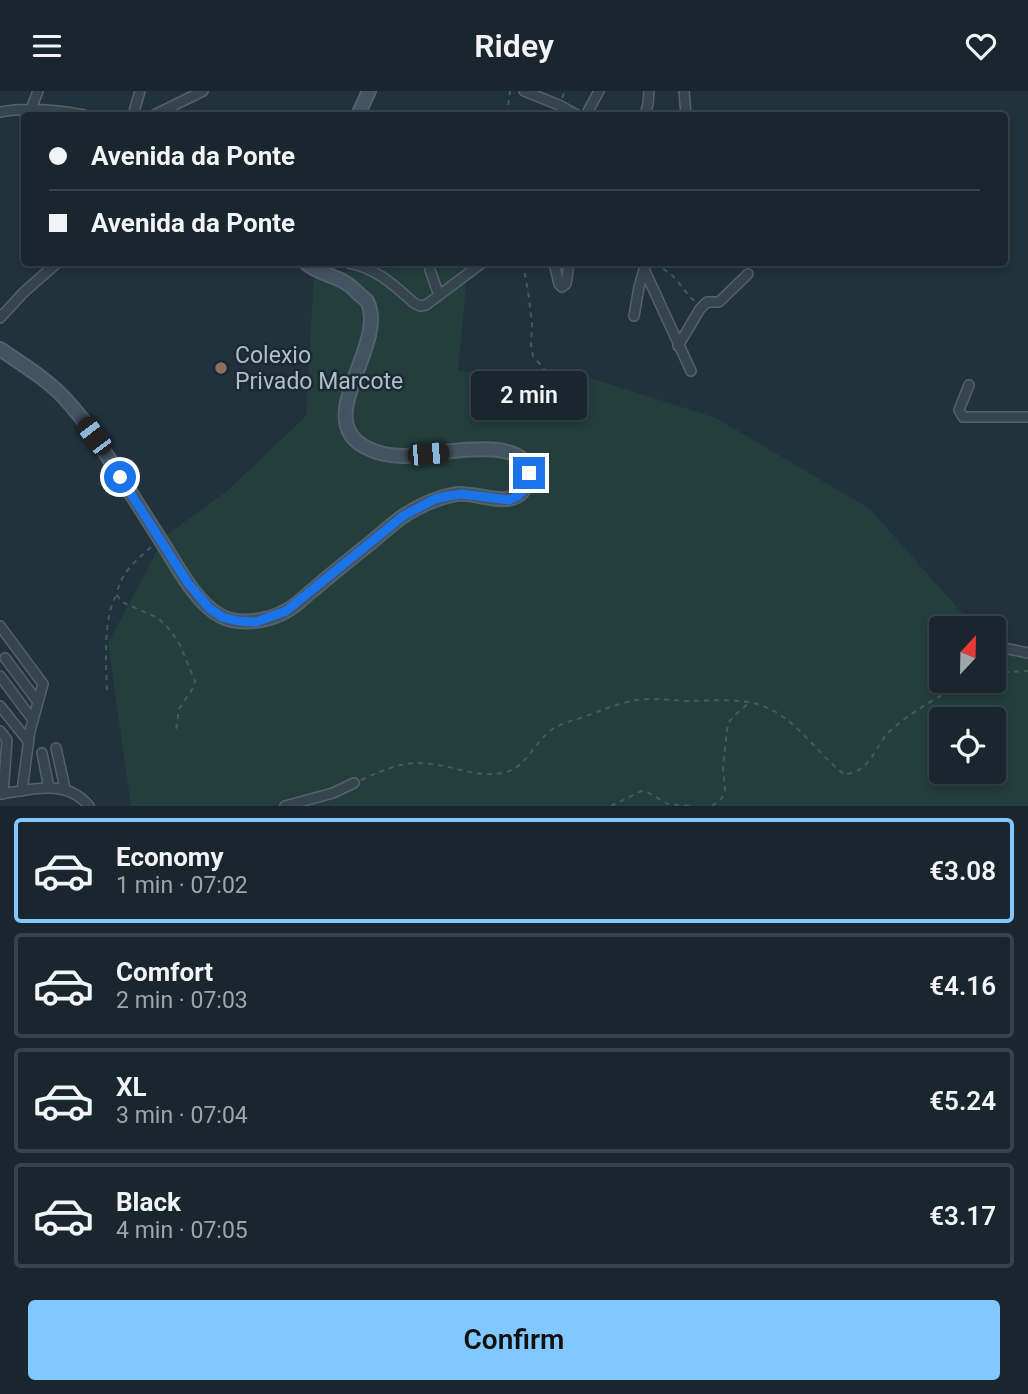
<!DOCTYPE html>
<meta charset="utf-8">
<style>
:root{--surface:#19262e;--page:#222e36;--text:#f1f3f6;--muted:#9fa5aa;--line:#37434a;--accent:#80c8ff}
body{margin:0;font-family:Roboto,sans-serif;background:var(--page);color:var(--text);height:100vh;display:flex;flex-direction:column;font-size:26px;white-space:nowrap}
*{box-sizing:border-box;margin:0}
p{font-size:23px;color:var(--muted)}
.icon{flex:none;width:38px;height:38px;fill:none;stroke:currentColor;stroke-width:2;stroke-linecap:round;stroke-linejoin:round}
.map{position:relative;height:715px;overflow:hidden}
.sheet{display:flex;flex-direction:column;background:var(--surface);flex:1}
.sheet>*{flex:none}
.banner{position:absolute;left:21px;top:21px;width:987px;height:154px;border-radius:7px;box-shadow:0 4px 10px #0003,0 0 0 2px var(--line);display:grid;align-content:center;height:154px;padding:0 28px;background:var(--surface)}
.needle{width:46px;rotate:22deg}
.buttons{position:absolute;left:929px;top:525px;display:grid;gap:14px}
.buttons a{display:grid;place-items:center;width:77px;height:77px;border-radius:7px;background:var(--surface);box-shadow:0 4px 10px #0003,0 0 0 2px var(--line);font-size:35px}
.end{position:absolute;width:32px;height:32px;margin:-16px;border:9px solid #1a73e8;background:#fff;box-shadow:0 0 0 4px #fff}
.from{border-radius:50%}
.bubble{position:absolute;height:49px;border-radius:7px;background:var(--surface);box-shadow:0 4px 10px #0003,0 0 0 2px var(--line);font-size:23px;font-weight:600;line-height:49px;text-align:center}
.car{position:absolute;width:21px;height:42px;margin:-21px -10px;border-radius:9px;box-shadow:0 0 5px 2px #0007;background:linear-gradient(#222 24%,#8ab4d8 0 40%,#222 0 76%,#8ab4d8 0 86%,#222 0)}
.banner b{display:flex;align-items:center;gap:24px;height:66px;font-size:26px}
.banner b+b{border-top:2px solid var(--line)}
.banner i{width:18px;height:18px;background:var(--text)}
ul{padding:12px 0 0;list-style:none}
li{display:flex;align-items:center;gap:21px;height:105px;margin:0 14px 10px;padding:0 14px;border:4px solid var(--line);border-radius:7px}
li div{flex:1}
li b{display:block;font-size:26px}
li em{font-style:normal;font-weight:600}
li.selected{border-color:var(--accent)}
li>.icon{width:63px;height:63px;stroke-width:1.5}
.action{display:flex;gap:14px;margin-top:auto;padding:14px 28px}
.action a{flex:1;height:80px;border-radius:7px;background:var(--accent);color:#111;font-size:28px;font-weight:600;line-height:80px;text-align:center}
header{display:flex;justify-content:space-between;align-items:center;height:91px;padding:0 28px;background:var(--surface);font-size:32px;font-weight:600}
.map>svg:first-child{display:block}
.green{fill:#233e3d;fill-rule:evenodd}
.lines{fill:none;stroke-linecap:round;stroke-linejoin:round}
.street-casing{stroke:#53616b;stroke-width:12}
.secondary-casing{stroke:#53616b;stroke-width:16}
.path{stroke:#415b59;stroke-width:2;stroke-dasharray:5 5;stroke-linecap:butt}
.street{stroke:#35444d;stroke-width:9}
.secondary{stroke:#435361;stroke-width:12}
.route{stroke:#1a73e8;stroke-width:9}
.education-dot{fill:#8d6e63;stroke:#1b2932;stroke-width:2.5}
.labels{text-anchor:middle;stroke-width:5;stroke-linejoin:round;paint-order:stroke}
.poi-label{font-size:23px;fill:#b1bec9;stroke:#1b2932;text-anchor:start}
</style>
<header><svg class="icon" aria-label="menu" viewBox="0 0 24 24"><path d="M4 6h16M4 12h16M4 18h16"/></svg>Ridey<svg class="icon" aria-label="heart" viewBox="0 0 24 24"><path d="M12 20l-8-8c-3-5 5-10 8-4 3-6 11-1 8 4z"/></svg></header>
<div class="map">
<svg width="1028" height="715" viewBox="0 0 1028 715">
<rect width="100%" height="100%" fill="#21323d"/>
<path class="green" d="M468 172 458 280 581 284 716 327 870 418 961 521 985 537H942V590H994V543L1028 566V715H131L108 552 165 445 227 400 306 325 314 183ZM942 628H994V681H942Z"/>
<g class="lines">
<g class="street-casing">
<path id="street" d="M524 0 559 14 577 24
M684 0 686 24
M31 18 38 0
M0 21C28 16 56 19 84 24
M133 24 140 0
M154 24 203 0
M586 24 599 0
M645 24 648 13 649 0
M348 172C375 176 395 195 414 212L420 215 426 214 482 172
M554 172 559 193 562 196 566 193 569 172
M312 177 322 172H332
M644 178 691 280
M430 179 437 199 440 203
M634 225 639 196 646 172
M0 227 24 201 57 172
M678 255 700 218 707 211H719L748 183
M969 294 959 319 963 326H1028
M0 535 43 593 30 640 22 700
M994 555 1028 562
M5 567 38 611
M0 585 33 629
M0 615 28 650
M0 640 7 649 3 703
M56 657 65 697
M42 662 49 697
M0 703C31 699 66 687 89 715
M285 715 333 702 354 692"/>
</g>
<g class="secondary-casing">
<path id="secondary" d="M358 24 369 0
M0 258C23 274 49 289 67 310 85 329 99 352 113 374 130 401 147 428 165 456 178 477 198 514 221 525 239 535 269 530 286 520 296 515 304 506 313 499 333 482 354 465 374 449 384 441 394 431 405 424 421 414 438 406 457 403 476 401 508 417 522 401 527 394 529 388 528 380 524 342 429 365 403 365 391 365 376 362 365 356 311 327 389 253 367 210 366 209 360 204 359 203 355 199 351 195 346 192 333 184 317 182 306 172"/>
</g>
<path class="path" d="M562 7 565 0
M507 24 510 0
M523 172 529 207 532 234 531 254 533 265 555 291
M655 172 673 185 691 207 696 211
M151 456C136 470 119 483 117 504L122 511 158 527 171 540 180 554 195 590 193 597 179 618 176 639
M994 582 1028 580
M107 599C106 573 103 527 116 505
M361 689C386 678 404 669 432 673 457 676 481 688 506 681 528 675 536 647 556 636 564 632 573 629 581 627 600 620 618 612 637 609 653 607 669 609 685 610 714 610 748 605 774 620 802 636 820 665 845 684 850 682 857 681 860 678 874 669 879 650 890 640 913 619 942 604 968 590
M611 715 641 700 647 701 668 713 691 715
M712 715 722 707 725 699 723 677 725 656 728 632 736 623 749 612"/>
<use href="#street" class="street"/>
<use href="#secondary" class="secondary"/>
</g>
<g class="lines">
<path class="route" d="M120 386 188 492 209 517 222 526 238 530 256 531 286 520 403 425 435 408 448 405 462 403 509 409 518 405 525 397 528 389 529 382"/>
</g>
<circle class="education-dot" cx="221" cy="277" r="7"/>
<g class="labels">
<g class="poi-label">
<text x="235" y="272">Colexio<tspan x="235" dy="26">Privado Marcote</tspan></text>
</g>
</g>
</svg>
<div class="buttons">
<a><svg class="needle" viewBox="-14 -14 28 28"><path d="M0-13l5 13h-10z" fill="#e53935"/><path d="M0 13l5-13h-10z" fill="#9fa5aa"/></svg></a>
<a><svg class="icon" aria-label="locate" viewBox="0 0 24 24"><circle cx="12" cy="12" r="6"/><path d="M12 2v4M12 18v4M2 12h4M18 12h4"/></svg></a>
</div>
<i class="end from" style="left:120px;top:386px"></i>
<i class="end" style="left:529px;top:382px"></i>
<div class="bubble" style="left:471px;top:280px;width:116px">2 min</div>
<i class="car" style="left:94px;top:345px;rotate:323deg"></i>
<i class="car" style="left:428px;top:363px;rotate:85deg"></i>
<div class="banner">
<b><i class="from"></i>Avenida da Ponte</b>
<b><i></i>Avenida da Ponte</b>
</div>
</div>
<section class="sheet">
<ul>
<li class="selected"><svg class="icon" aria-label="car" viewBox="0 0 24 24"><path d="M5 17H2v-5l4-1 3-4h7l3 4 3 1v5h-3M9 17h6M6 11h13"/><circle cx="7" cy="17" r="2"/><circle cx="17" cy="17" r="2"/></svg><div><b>Economy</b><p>1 min · 07:02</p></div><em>€3.08</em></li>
<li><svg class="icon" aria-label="car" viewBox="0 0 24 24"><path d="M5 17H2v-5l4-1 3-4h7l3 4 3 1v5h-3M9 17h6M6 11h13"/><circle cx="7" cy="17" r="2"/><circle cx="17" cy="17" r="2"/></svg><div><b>Comfort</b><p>2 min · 07:03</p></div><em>€4.16</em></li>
<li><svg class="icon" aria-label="car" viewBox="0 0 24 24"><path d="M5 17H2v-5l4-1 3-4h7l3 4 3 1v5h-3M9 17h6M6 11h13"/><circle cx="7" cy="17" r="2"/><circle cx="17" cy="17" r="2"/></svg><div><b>XL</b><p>3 min · 07:04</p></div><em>€5.24</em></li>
<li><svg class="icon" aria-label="car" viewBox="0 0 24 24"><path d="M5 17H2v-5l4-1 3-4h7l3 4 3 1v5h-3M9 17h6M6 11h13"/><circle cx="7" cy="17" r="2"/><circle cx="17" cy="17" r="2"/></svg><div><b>Black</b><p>4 min · 07:05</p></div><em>€3.17</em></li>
</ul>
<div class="action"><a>Confirm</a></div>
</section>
